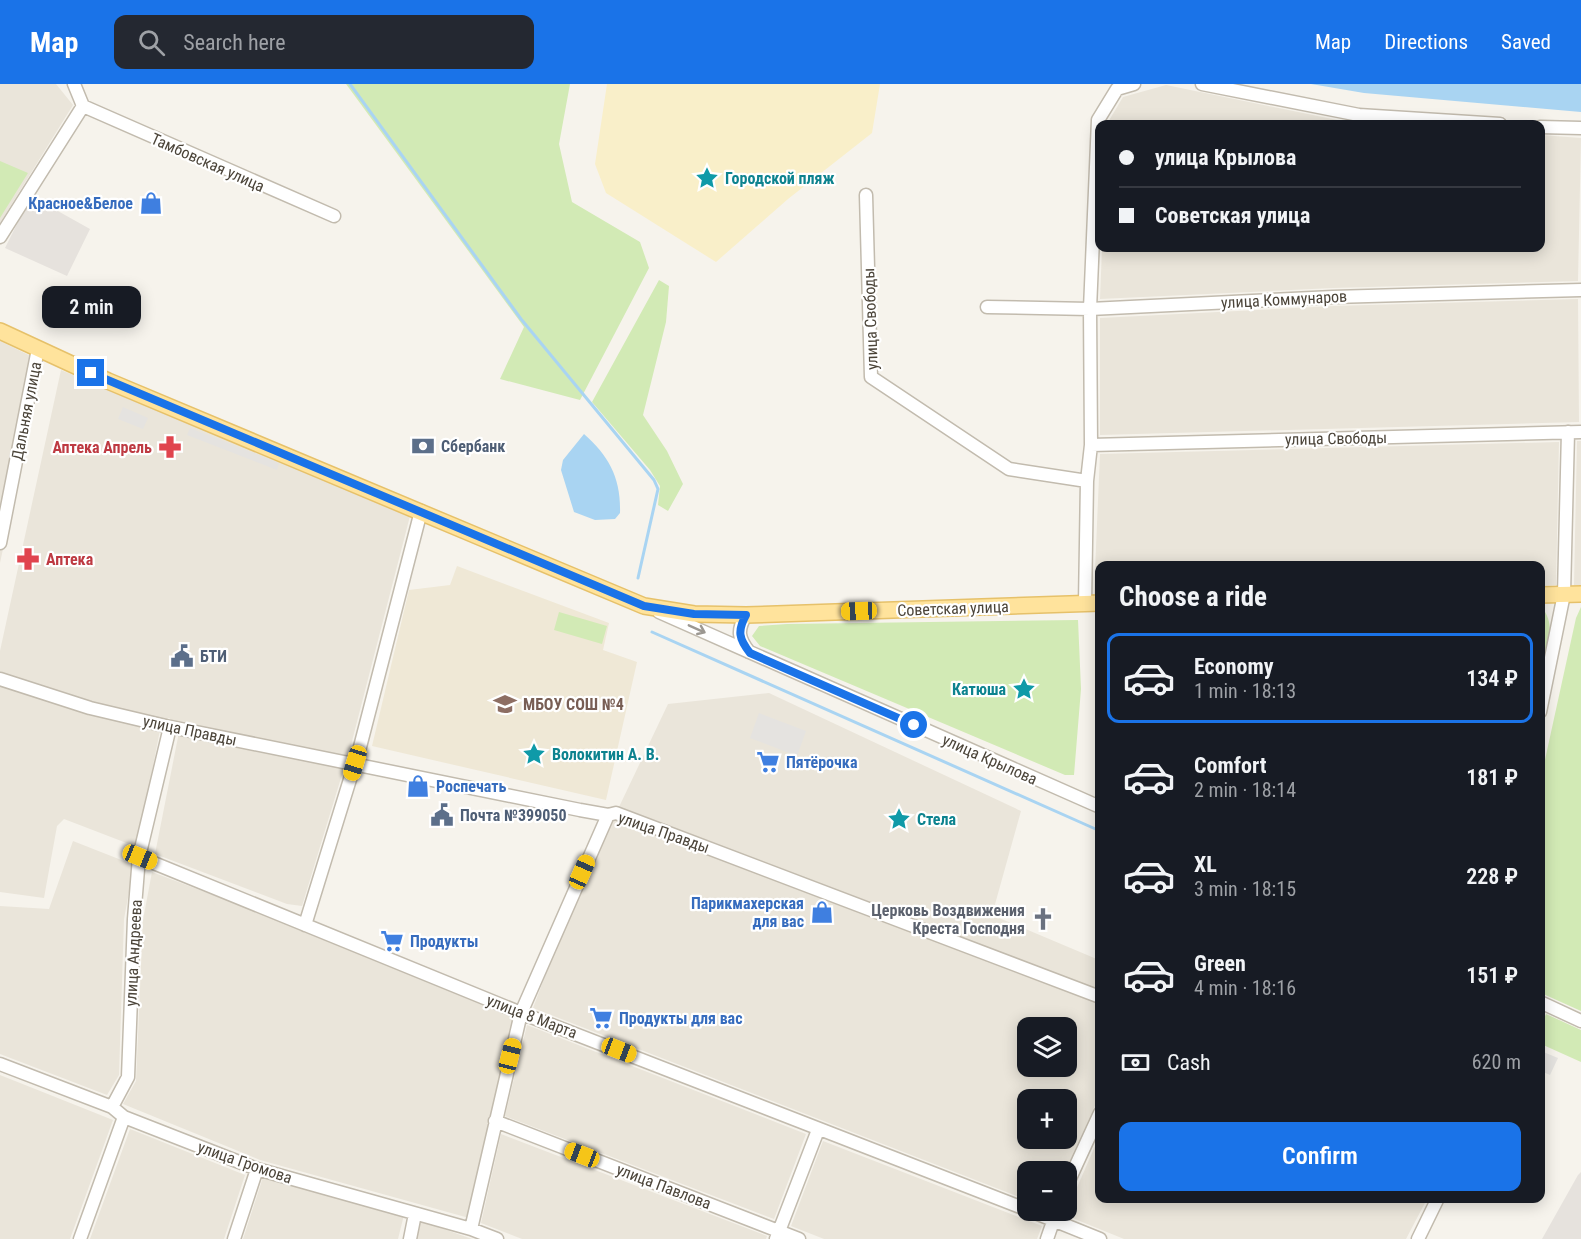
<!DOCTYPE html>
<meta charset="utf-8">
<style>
:root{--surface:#171b24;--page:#242831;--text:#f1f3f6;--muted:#9ea1a6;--line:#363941;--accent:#1a73e8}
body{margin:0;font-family:"Roboto Condensed",sans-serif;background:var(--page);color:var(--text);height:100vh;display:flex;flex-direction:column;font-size:22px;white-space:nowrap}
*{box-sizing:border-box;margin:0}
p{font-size:20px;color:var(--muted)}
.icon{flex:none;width:33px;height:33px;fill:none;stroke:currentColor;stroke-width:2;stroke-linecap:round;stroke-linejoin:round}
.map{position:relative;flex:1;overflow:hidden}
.panel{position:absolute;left:1095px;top:477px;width:450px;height:642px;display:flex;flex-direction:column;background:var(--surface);border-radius:12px;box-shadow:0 3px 15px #0003}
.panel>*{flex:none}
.top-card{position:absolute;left:1095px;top:36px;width:450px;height:132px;border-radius:12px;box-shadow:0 3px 15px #0003;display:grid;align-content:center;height:132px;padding:0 24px;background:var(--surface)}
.tools{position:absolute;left:1017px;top:933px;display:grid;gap:12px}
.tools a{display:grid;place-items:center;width:60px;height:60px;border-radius:12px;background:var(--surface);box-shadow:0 3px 15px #0003;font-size:30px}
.end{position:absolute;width:27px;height:27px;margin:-14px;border:8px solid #1a73e8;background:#fff;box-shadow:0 0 0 3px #fff}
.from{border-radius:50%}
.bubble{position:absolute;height:42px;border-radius:12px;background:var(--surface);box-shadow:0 3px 15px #0003;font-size:20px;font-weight:600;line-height:42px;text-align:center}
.car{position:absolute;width:18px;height:36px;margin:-18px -9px;border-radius:8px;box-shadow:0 0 4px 2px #0007;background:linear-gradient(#f5c518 24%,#345 0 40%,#f5c518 0 76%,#345 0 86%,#f5c518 0)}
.top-card b{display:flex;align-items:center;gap:21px;height:57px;font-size:22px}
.top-card b+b{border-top:2px solid var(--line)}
.top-card i{width:15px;height:15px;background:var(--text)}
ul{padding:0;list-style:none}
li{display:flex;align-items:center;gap:18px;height:90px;margin:0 12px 9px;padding:0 12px;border:3px solid transparent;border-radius:12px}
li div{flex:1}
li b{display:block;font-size:22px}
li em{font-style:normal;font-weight:600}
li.selected{border-color:var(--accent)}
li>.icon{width:54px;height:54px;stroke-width:1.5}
h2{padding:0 24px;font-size:27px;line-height:72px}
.pay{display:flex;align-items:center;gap:15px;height:66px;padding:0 24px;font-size:22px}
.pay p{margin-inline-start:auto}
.action{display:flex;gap:12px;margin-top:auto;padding:12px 24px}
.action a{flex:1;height:69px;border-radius:12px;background:var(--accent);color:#fff;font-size:24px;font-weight:600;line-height:69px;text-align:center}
header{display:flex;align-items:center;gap:36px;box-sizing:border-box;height:84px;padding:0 30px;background:var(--accent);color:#fff}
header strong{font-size:28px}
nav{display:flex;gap:33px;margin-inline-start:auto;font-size:21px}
.search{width:420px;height:54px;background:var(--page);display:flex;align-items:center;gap:15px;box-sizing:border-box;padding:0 21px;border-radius:12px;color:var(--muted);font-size:22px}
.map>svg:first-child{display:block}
.residential{fill:#eae5da;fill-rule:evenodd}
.industrial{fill:#e6e2dd}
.education{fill:#efe8d6}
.green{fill:#d2eab5}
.sand{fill:#f9efc9}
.parking{fill:#e5e3e0}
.water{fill:#a9d4f2}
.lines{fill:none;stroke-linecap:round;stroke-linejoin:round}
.stream{stroke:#a9d4f2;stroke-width:3}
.minor-casing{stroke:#c2bbae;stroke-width:15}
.major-casing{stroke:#e6c16a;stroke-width:18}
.minor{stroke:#fff;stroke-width:12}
.major{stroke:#ffe39c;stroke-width:15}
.oneway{stroke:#9c9892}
.route{stroke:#1a73e8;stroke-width:8}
.labels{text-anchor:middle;stroke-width:4.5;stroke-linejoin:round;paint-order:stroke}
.street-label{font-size:16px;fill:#4b4439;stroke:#fff}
.culture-label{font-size:16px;font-weight:bold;fill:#0d838f;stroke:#fff;text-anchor:start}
.shop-label{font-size:16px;font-weight:bold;fill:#366cbe;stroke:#fff;text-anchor:start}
.service-label{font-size:16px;font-weight:bold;fill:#4e5e75;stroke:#fff;text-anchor:start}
.health-label{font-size:16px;font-weight:bold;fill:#be3a42;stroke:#fff;text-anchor:end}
.education-label{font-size:16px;font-weight:bold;fill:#785e54;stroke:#fff;text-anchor:start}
.worship-label{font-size:16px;font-weight:bold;fill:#5b616d;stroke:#fff;text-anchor:end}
</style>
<header>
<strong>Map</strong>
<div class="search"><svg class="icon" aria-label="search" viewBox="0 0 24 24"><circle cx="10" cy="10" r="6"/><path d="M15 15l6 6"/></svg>Search here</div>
<nav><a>Map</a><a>Directions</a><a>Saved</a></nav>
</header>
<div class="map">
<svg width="1581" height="1155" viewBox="0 0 1581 1155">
<rect width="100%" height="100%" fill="#f6f3ec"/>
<path class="residential" d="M0 0H56L73 21 0 139Z
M1166 1 1357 40H1370H1107L1123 13Z
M1541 51 1581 54 1578 197 1333 204 1100 215 1102 164H1540Z
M1578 215 1579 338 1100 351V234L1334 222Z
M0 257 43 278 0 479Z
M61 286 410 432 351 661 302 822 287 820 155 770 180 643 169 634 161 641 137 763 64 735 57 742 44 814 0 808V567Z
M1577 357H1581V501H1574Z
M1559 358 1556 501 1541 502 1540 482H1100L1099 510H1094L1100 370Z
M769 609 1021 727 992 831 1099 876V1013L1065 1087 1028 1088 1027 1116 533 924 570 826 668 620ZM1028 944H1066V982H1028ZM1028 1016H1066V1054H1028Z
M73 757 134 781 124 835 119 991 107 1011 0 970V822L49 825Z
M152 788 322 852 518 934 469 1134 260 1076 123 1020 136 997 143 836Z
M527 941 806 1050 774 1135 505 1032Z
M0 991 113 1036 70 1155H0Z
M130 1045 245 1091 224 1155H90Z
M501 1050 767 1152 766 1155H522L481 1139Z
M1099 1053 1100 1114 1427 1115 1406 1155H1124L1065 1131Z
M823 1057 1042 1142 1037 1155H824L791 1142Z
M263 1093 404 1131 398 1155H243Z
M421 1137 472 1155H416Z"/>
<path class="industrial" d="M31 112 90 145 67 192 5 164Z
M1581 1088V1155H1542L1578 1091Z"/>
<path class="education" d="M457 482 609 539 603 566 637 578 606 716 372 662 409 506 450 501Z"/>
<path class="green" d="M346 0H570L559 60 572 118 640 158 649 184 580 316 500 295 524 243Z
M0 77 28 89 0 134Z
M659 196 669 202 666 238 643 331 667 367 683 400 668 427 658 421 660 402 650 386 592 318Z
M1541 523C1559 541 1545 571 1541 594Z
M1581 523V927L1541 909V694L1576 534Z
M559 528 607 542 602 560 554 546Z
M1078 536 1081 605 1074 691H1065L760 562 752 552 759 542 787 540Z
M1546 930 1581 946V978L1541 960V942Z"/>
<path class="sand" d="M607 0H880L872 49 788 115 716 178 606 109 595 80Z"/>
<path class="parking" d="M123 323 148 334 143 345 118 335Z
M190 344 279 379 277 386 187 351Z
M759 629 806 647 797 672 750 654Z
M1541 967 1558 974 1550 991 1541 987Z"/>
<path class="water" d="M1311 0H1581V28L1364 9Z
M584 350C609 372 621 394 620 429L615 435 595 436 574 428 561 386 563 376Z"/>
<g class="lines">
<path class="stream" d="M350 0 521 235 654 396 658 405 638 494
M652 548 1100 747"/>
<g class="minor-casing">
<path id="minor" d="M74 0 83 22 334 132
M1202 0 1359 31 1500 40
M1540 43 1581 44
M866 111 871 293 1009 385 1087 397
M0 153 83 22
M987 223 1090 225 1333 213 1581 206
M1091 361 1581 348
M0 459 38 265
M1085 520 1087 397 1091 361 1090 225 1098 36 1117 5 1134 0
M659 528 1100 723
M746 531C737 546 738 554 749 568
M0 595 90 624 166 642 580 726 608 731 616 729 1100 913
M1540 628 1564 510 1568 348
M139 773 521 929 1028 1126
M305 841 360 663 421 427
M1540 918 1581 937
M0 980 112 1023 124 1033 257 1085 471 1145 497 1155
M112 1023 128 993 134 835 139 773 170 643
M495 1037 799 1155
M1066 1103 1100 1029
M1028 1126 1100 1155
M471 1145 521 929 608 731
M80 1155 124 1033
M234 1155 257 1085
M410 1155 415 1130
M776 1155 818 1046
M1047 1155 1057 1126
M1418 1155 1438 1114"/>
</g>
<g class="major-casing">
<path id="major" d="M0 247 108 297 644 522 694 530 746 531 1100 519
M1540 511 1581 510"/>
</g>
<use href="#minor" class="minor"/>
<use href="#major" class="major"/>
</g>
<defs><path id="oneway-shaft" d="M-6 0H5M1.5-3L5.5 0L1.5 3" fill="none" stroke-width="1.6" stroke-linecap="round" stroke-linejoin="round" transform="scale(1.5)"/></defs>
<use class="oneway" href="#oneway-shaft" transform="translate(697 545) rotate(24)"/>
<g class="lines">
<path class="route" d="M91 289 644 522 694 530 746 531C737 547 739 555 750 569L914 641"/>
</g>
<defs>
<g id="sight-bare" transform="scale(1.8)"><path d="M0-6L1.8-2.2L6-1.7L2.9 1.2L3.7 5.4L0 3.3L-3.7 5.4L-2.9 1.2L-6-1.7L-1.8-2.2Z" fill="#0f9aa8" stroke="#fff" stroke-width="2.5" paint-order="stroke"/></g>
<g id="shop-bare" transform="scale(1.8)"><path d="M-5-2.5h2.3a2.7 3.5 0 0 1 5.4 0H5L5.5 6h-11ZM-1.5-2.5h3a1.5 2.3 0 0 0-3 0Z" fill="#3f7fe0" stroke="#fff" stroke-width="2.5" paint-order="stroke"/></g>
<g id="bank-bare" transform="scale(1.8)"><path d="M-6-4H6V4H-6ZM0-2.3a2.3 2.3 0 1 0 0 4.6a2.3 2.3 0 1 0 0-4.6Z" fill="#5c6f8a" stroke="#fff" stroke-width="2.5" paint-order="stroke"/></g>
<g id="pharmacy-bare" transform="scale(1.8)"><path d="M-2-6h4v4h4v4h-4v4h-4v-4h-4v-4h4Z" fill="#e0444e" stroke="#fff" stroke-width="2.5" paint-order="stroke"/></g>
<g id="civic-bare" transform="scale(1.8)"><path d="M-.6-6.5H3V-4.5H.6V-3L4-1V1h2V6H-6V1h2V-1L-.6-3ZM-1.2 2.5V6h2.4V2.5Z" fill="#5c6f8a" stroke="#fff" stroke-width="2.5" paint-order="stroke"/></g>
<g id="school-bare" transform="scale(1.8)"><path d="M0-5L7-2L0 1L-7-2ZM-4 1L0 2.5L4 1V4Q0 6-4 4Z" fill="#8d6e63" stroke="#fff" stroke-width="2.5" paint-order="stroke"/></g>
<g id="supermarket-bare" transform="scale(1.8)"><path d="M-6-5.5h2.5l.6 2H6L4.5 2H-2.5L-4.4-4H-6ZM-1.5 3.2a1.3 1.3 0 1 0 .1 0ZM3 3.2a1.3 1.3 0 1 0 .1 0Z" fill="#3f7fe0" stroke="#fff" stroke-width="2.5" paint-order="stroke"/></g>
<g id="church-bare" transform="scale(1.8)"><path d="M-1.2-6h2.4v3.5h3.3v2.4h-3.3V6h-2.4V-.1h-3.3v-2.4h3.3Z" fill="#6b7280" stroke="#fff" stroke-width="2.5" paint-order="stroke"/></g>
</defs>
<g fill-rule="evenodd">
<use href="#sight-bare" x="707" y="94"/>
<use href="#shop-bare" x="151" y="119"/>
<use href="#bank-bare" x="423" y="362"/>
<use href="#pharmacy-bare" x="170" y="363"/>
<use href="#pharmacy-bare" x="28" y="475"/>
<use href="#civic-bare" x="182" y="572"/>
<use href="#sight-bare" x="1024" y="605"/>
<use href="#school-bare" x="505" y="620"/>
<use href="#sight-bare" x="534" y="670"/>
<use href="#supermarket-bare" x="768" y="678"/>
<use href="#shop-bare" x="418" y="702"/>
<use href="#civic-bare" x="442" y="731"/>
<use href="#sight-bare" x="899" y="735"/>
<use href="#shop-bare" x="822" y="828"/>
<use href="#church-bare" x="1043" y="835"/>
<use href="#supermarket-bare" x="392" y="857"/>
<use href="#supermarket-bare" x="601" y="934"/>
</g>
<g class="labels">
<g class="street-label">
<text transform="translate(208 78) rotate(24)" y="6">Тамбовская улица</text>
<text transform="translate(1284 215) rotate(-3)" y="6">улица Коммунаров</text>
<text transform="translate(870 235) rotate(-92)" y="6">улица Свободы</text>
<text transform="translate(26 327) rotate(-79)" y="6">Дальняя улица</text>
<text transform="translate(1336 354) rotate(-1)" y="6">улица Свободы</text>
<text transform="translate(953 524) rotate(-2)" y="6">Советская улица</text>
<text transform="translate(190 646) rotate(12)" y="6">улица Правды</text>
<text transform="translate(990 675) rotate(24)" y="6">улица Крылова</text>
<text transform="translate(664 748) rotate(19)" y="6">улица Правды</text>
<text transform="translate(133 869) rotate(-87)" y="6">улица Андреева</text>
<text transform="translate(532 932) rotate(21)" y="6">улица 8 Марта</text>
<text transform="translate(245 1078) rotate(19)" y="6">улица Громова</text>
<text transform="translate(664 1102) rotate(21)" y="6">улица Павлова</text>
</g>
<g class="culture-label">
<text x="725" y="100">Городской пляж</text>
<text x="1006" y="611" text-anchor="end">Катюша</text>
<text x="552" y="676">Волокитин А. В.</text>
<text x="917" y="741">Стела</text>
</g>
<g class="shop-label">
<text x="133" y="125" text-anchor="end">Красное&amp;Белое</text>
<text x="786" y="684">Пятёрочка</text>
<text x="436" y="708">Роспечать</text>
<text x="804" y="825" text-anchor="end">Парикмахерская<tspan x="804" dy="18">для вас</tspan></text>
<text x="410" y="863">Продукты</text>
<text x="619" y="940">Продукты для вас</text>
</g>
<g class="service-label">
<text x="441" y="368">Сбербанк</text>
<text x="200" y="578">БТИ</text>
<text x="460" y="737">Почта №399050</text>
</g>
<g class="health-label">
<text x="152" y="369">Аптека Апрель</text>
<text x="46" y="481" text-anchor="start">Аптека</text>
</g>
<g class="education-label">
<text x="523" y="626">МБОУ СОШ №4</text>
</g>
<g class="worship-label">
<text x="1025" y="832">Церковь Воздвижения<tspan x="1025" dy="18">Креста Господня</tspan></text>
</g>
</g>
</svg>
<div class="tools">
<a><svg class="icon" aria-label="layers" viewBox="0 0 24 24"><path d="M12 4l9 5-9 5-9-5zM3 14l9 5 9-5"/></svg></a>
<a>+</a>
<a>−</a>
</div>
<i class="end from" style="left:914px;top:641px"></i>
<i class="end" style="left:91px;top:289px"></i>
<div class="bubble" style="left:42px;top:202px;width:99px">2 min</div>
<i class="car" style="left:859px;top:527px;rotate:268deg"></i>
<i class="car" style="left:355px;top:679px;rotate:197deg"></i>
<i class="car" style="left:140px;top:773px;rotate:112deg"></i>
<i class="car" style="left:582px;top:788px;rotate:24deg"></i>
<i class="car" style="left:619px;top:966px;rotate:111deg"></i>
<i class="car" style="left:510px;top:972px;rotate:14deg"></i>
<i class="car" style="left:582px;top:1071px;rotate:291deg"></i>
<div class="top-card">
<b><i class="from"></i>улица Крылова</b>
<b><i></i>Советская улица</b>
</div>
<section class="panel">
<h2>Choose a ride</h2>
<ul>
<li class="selected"><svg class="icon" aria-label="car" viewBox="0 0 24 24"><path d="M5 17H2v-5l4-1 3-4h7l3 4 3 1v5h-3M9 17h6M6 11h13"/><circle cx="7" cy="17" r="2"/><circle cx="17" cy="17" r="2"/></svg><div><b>Economy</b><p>1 min · 18:13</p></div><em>134 ₽</em></li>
<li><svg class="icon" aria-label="car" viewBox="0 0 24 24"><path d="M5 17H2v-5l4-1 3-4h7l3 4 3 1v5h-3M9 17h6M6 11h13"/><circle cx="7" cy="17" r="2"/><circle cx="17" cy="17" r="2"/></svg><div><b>Comfort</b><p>2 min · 18:14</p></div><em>181 ₽</em></li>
<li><svg class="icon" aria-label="car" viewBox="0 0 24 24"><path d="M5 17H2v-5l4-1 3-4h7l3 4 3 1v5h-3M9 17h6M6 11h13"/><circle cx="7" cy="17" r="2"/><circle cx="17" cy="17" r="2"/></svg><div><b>XL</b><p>3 min · 18:15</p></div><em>228 ₽</em></li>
<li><svg class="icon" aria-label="car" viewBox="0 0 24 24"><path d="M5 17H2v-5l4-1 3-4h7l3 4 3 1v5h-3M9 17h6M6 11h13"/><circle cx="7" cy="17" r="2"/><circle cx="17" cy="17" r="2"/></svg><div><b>Green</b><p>4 min · 18:16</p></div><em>151 ₽</em></li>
</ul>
<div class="pay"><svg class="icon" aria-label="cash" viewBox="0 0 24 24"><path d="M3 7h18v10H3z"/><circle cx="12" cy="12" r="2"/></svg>Cash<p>620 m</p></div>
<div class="action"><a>Confirm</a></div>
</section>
</div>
